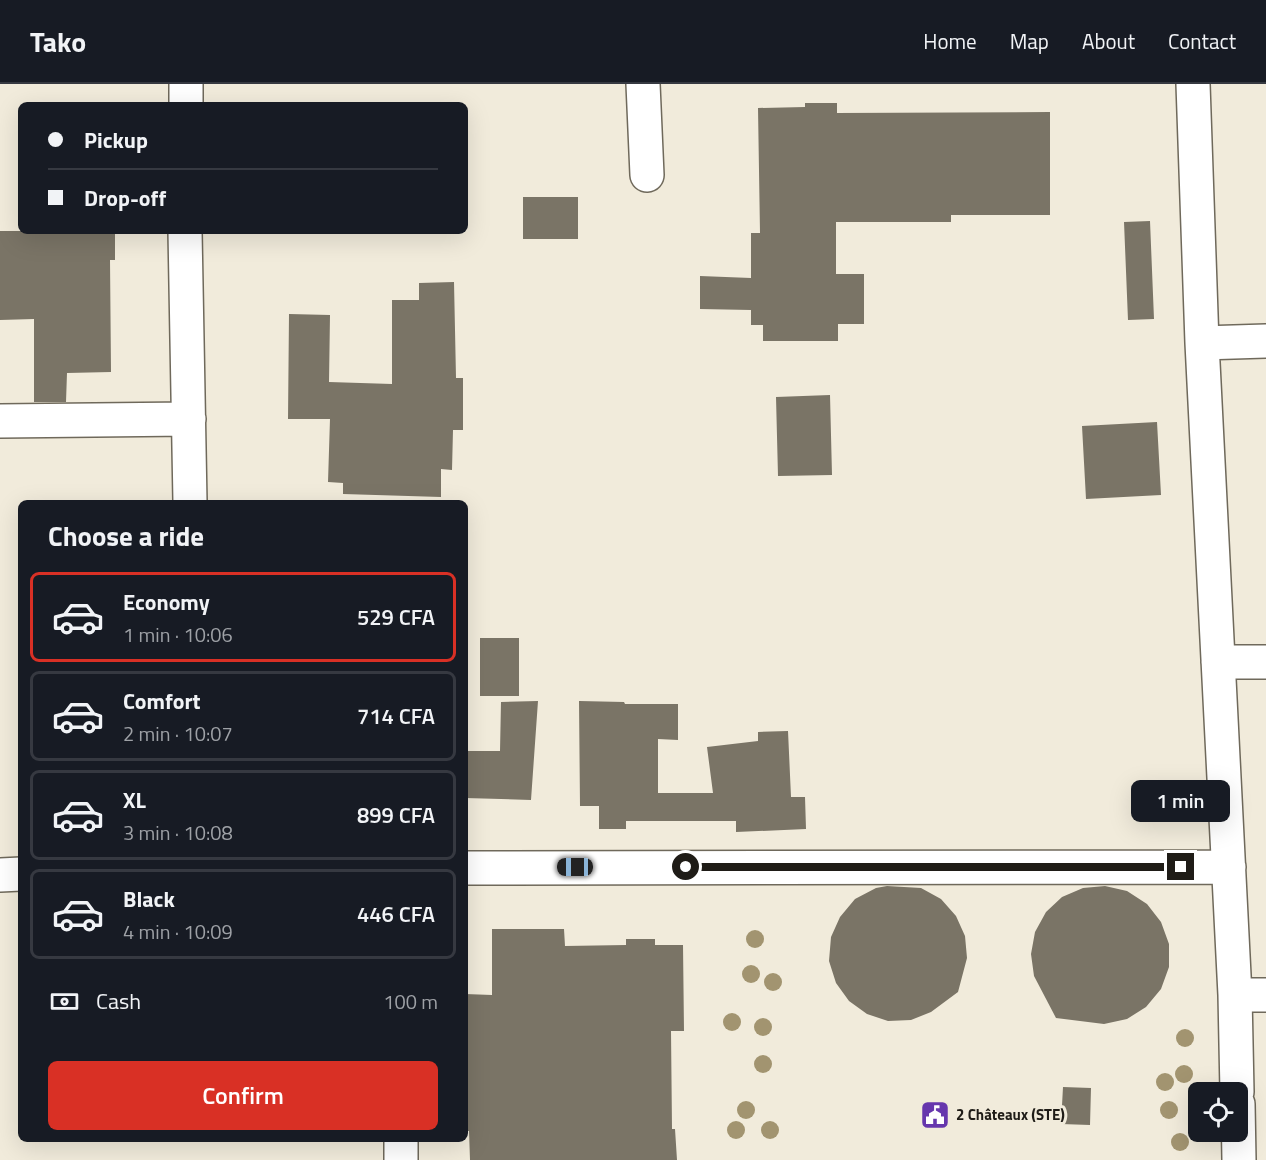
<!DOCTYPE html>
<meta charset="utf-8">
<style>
:root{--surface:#171b24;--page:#20242c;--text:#f1f3f6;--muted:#9ea1a6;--line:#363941;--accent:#d93025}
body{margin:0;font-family:"Titillium Web",sans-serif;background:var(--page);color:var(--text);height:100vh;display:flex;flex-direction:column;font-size:22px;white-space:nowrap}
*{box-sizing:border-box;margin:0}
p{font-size:20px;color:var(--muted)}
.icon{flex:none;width:33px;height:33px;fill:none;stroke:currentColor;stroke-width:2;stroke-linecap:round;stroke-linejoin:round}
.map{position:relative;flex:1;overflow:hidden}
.sheet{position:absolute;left:18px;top:416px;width:450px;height:642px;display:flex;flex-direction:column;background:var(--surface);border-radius:9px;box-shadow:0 6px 24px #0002}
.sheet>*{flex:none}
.hud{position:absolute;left:18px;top:18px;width:450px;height:132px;border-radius:9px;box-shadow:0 6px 24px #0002;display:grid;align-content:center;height:132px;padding:0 30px;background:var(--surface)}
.fabs{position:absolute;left:1188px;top:998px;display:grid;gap:12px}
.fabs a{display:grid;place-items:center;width:60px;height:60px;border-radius:9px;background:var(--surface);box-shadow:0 6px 24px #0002;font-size:30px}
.end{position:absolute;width:27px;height:27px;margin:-14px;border:8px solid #1f1c17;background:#fff;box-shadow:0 0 0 3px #fff}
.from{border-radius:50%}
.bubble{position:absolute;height:42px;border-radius:9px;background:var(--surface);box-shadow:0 6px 24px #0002;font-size:20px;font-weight:600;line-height:42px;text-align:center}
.car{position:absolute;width:18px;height:36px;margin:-18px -9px;border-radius:8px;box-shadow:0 0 4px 2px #0007;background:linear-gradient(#222 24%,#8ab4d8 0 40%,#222 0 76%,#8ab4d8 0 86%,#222 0)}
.hud b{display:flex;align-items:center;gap:21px;height:57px;font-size:22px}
.hud b+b{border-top:2px solid var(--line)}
.hud i{width:15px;height:15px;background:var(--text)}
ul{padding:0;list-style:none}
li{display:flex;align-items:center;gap:18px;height:90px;margin:0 12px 9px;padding:0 18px;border:3px solid var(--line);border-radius:9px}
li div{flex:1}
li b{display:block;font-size:22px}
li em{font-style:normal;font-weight:600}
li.current{border-color:var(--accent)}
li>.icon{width:54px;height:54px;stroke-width:1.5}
h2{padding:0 30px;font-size:27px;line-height:72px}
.pay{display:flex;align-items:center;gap:15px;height:66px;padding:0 30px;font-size:22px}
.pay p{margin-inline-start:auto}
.action{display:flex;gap:12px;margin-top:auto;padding:12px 30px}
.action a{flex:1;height:69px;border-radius:9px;background:var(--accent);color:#fff;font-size:24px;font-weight:600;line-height:69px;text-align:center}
header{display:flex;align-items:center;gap:36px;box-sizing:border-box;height:84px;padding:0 30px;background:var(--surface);border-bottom:2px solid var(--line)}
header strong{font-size:28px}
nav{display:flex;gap:33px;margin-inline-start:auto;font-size:21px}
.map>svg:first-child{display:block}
.building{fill:#7a7466}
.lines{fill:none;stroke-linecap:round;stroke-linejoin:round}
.minor-casing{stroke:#6f695b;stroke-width:36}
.minor{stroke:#fff;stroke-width:33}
.tree{fill:#a29470}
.route{stroke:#1f1c17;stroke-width:8}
.labels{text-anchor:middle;stroke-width:6;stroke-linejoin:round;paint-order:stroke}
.poi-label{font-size:15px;font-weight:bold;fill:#1f1c17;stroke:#f1ebdb;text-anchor:start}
</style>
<header>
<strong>Tako</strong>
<nav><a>Home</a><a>Map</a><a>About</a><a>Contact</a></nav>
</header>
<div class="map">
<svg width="1266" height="1076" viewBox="0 0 1266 1076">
<rect width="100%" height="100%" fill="#f1ebdb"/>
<path class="building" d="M805 19H837V29L1050 28V131H951V138H836V190H864V240H838V257H763V241H751V226L700 225V192L751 194V149H760L758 24 805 23Z
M523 113H578V155H523Z
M1150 137 1154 235 1128 236 1124 138Z
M0 147H115V176H110L111 288 67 289 66 318H34V235L0 236Z
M454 198 456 294H463V346H453L452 386 441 385V413L343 410V399L328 398 330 335H288L289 230 330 231 329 298 392 300V216H419V199Z
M830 311 832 391 778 392 776 313Z
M1157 338 1161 411 1086 415 1082 342Z
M480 554H519V612H480Z
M538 617 531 716 465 714V667H500L501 618Z
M579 617 624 618 625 620H678V656L658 655V709H713L707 663 758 657V648L788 647 791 713H805L806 745 736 748V737H626V745H599V722H580Z
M887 802 921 804 941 815 956 832 965 852 967 874 958 908 931 928 911 936 888 937 867 930 849 917 836 899 829 877 831 853 840 833 855 815 876 804Z
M1105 802 1127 807 1147 820 1161 838 1169 860V883L1161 905 1146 923 1127 935 1104 940 1056 934 1034 892 1031 870 1035 848 1046 828 1062 813 1083 804Z
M492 845H564L565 862 626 861V855H655V861H683L684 947H671L672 1045H675L677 1076H470L469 1047H465V910L492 911Z
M1063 1003 1091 1004 1090 1041 1061 1040Z"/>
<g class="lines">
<g class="minor-casing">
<path id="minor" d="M643 0 647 91
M1193 0 1202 259 1235 911 1237 1008
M186 21V0
M185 147 190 418
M1202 259 1266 257
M0 337 189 335
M1218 578H1266
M465 784 1229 783
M0 791 21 790
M1235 911H1266
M1238 1020 1239 1076
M401 1054V1076"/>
</g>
<use href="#minor" class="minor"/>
</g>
<g class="tree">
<circle cx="755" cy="855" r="9"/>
<circle cx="751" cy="890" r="9"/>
<circle cx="773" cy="898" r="9"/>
<circle cx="732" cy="938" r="9"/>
<circle cx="763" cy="943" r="9"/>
<circle cx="1185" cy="954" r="9"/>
<circle cx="763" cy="980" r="9"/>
<circle cx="1184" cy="990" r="9"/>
<circle cx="1165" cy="998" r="9"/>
<circle cx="746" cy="1026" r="9"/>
<circle cx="1169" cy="1026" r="9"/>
<circle cx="736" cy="1046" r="9"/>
<circle cx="770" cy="1046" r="9"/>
<circle cx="1180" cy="1058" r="9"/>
</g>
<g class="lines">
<path class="route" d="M686 783H1181"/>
</g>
<defs>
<g id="civic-square" transform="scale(1.5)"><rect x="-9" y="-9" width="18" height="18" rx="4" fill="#6636ad" stroke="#f1ebdb"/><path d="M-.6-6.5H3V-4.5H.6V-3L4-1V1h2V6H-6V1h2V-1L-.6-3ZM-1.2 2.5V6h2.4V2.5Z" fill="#fff"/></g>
</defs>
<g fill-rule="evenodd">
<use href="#civic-square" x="935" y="1031"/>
</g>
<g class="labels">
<g class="poi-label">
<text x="956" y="1036">2 Châteaux (STE)</text>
</g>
</g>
</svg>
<div class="fabs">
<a><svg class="icon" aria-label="locate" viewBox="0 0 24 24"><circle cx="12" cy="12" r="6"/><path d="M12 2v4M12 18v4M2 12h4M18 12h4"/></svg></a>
</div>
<i class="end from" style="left:686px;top:783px"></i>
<i class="end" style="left:1181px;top:783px"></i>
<div class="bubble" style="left:1131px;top:696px;width:99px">1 min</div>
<i class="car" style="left:575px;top:783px;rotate:270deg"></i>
<div class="hud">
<b><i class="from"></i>Pickup</b>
<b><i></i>Drop-off</b>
</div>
<section class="sheet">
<h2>Choose a ride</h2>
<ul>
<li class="current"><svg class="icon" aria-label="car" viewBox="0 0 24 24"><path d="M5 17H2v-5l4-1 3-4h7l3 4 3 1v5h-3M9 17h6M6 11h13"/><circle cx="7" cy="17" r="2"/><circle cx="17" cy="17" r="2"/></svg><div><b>Economy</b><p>1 min · 10:06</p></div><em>529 CFA</em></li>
<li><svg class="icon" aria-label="car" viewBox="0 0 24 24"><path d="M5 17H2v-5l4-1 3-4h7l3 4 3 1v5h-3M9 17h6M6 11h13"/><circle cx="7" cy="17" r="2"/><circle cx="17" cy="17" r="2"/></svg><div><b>Comfort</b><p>2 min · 10:07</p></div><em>714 CFA</em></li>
<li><svg class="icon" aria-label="car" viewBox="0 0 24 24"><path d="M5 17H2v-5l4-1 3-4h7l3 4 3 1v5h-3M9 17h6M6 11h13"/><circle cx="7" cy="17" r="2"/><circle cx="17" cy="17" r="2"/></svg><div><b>XL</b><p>3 min · 10:08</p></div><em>899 CFA</em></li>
<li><svg class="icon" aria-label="car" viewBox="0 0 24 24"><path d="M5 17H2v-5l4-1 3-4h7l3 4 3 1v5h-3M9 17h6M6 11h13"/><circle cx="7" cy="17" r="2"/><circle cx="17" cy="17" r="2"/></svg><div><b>Black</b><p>4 min · 10:09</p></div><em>446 CFA</em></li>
</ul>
<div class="pay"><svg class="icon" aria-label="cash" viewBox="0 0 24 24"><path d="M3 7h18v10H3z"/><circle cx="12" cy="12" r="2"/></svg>Cash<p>100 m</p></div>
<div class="action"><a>Confirm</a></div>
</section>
</div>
